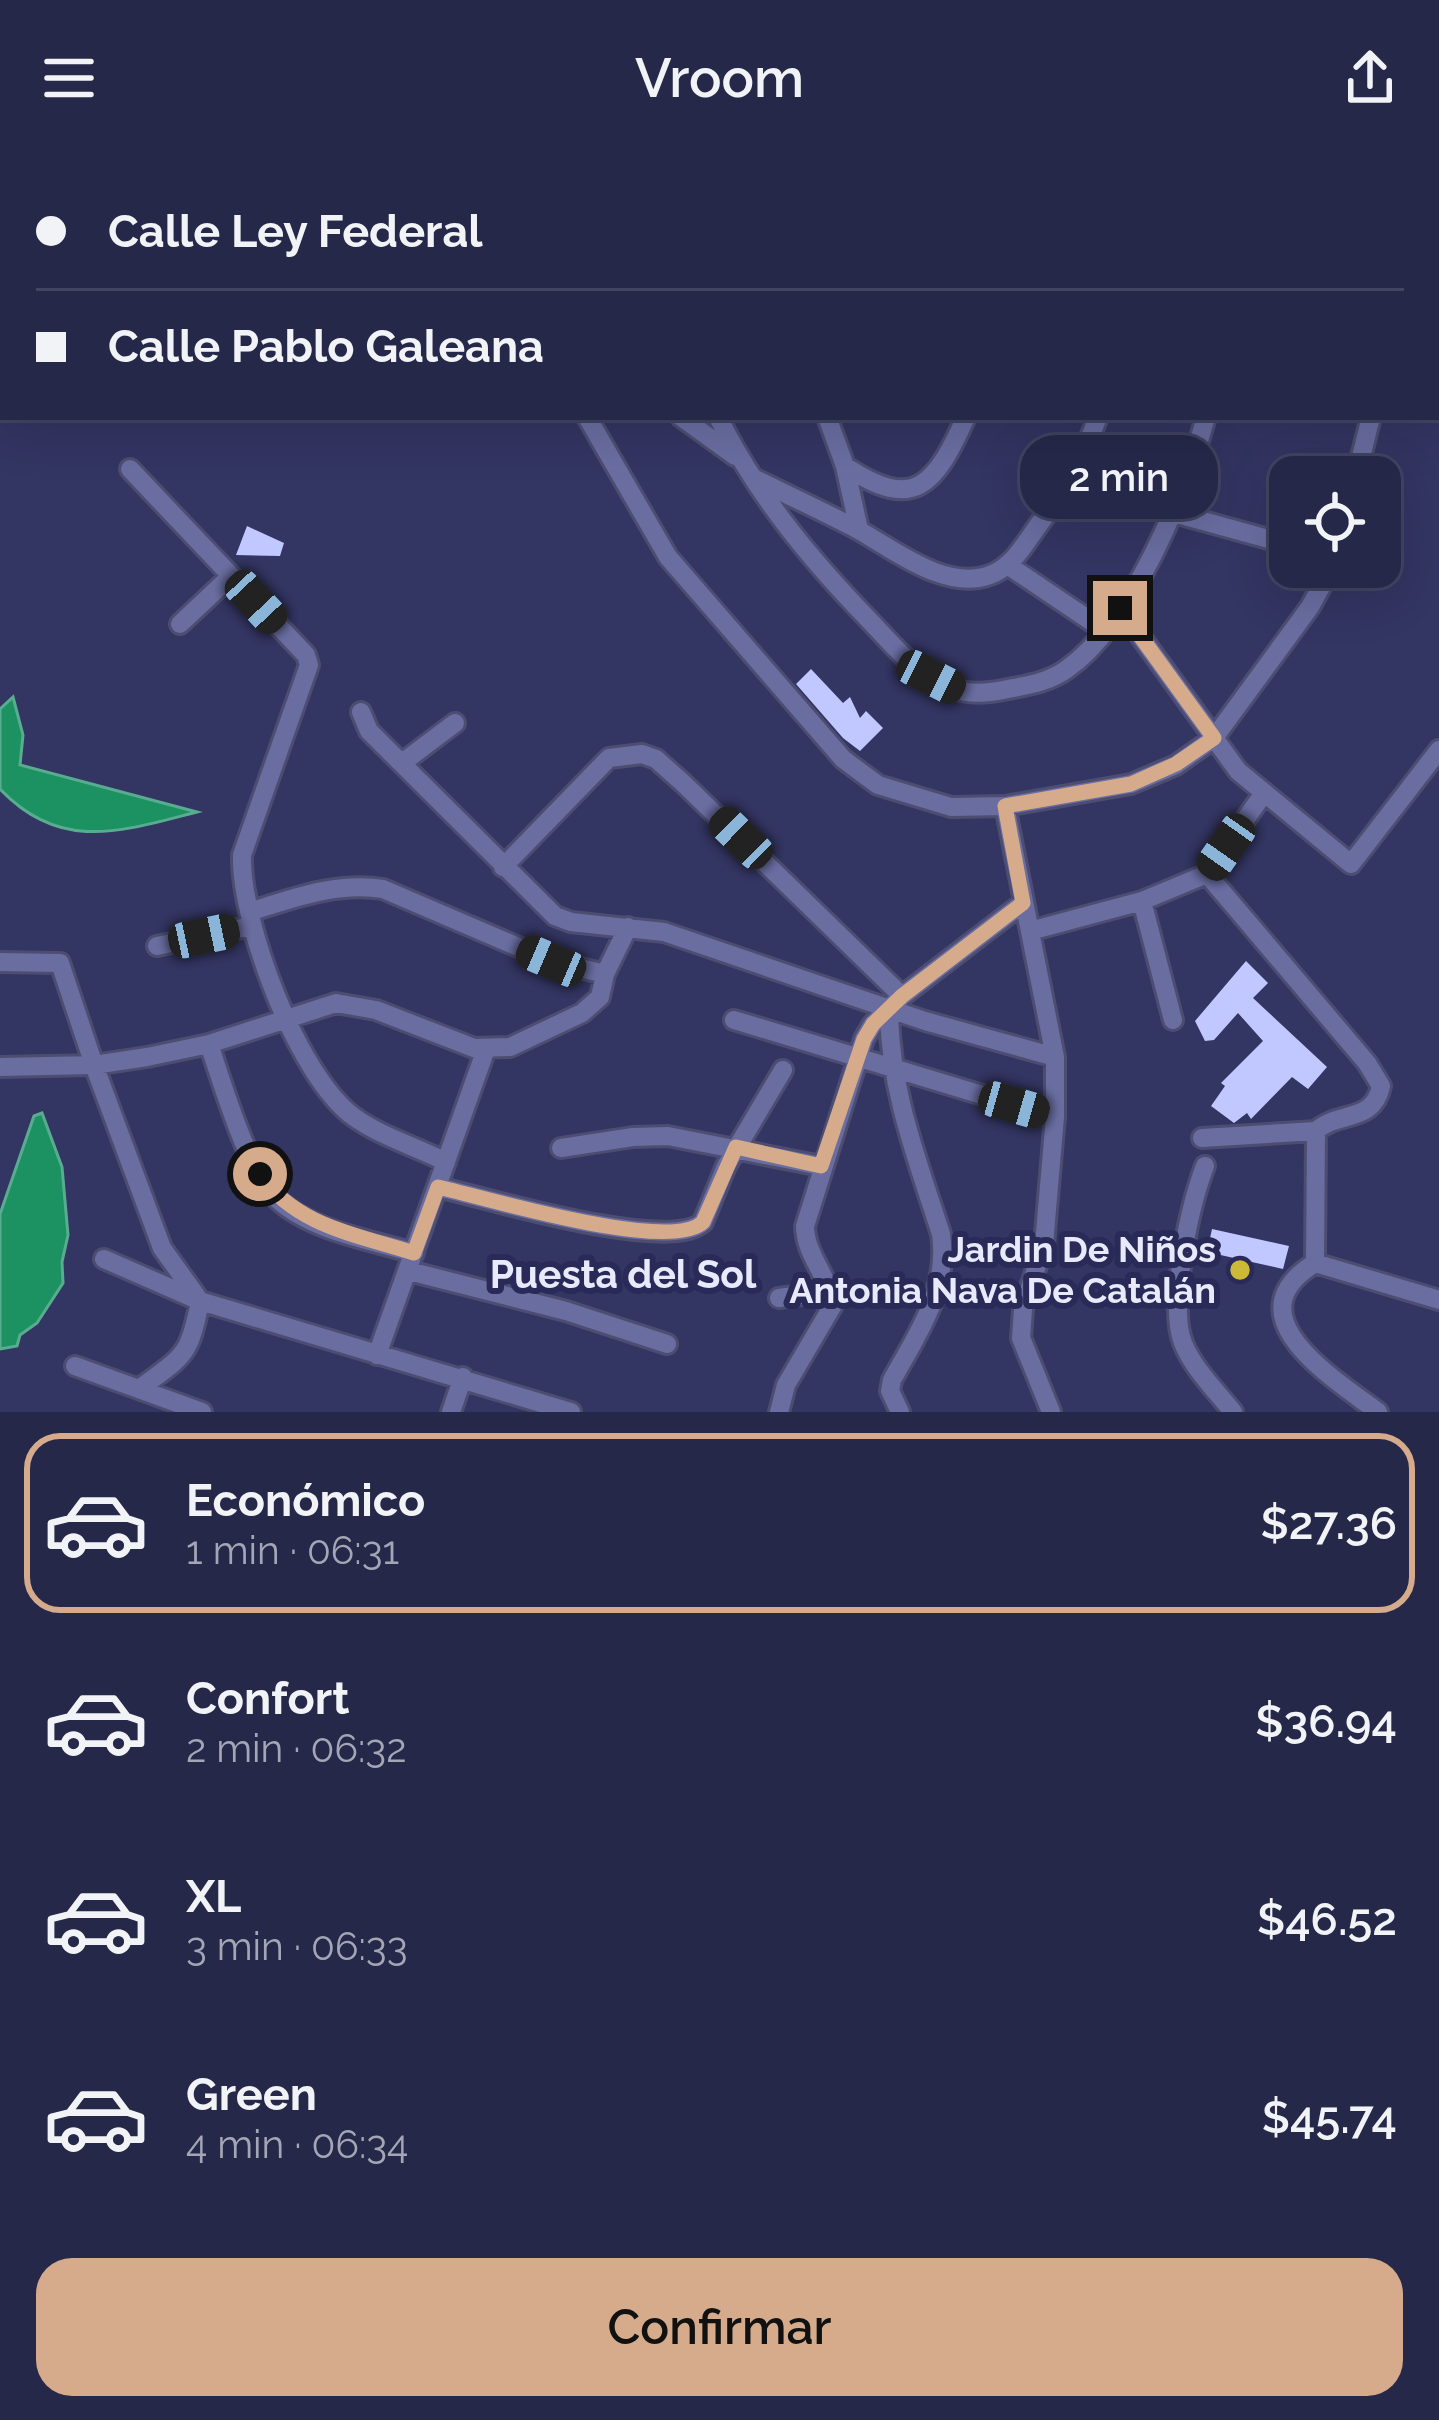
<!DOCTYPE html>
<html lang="es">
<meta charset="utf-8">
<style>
:root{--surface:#26284a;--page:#323454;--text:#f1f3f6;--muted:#a4a6b5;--line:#424462;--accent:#d6ab8b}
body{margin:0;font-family:Raleway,sans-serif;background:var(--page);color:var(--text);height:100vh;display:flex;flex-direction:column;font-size:45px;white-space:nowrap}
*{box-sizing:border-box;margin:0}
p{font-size:39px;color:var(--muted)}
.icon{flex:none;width:66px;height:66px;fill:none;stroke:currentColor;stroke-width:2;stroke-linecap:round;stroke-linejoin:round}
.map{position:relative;height:1256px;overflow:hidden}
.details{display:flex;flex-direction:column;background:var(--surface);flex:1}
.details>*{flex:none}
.banner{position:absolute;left:0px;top:0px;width:1440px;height:264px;box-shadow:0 12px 48px #0002,0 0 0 3px var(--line);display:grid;align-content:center;height:264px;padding:0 36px;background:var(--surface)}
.controls{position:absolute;left:1269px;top:300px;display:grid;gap:24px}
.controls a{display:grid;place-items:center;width:132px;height:132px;border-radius:24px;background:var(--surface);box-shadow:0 12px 48px #0002,0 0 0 3px var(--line);font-size:60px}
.end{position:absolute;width:54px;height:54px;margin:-27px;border:15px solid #d6ab8b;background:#111;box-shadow:0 0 0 6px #111}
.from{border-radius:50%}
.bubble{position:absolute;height:84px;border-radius:36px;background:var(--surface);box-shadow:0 12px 48px #0002,0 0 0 3px var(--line);font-size:39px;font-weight:600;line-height:84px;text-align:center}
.car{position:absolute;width:36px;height:72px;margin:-36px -18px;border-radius:15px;box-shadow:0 0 9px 3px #0007;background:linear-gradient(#222 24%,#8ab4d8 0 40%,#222 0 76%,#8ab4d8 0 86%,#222 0)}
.banner b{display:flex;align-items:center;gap:42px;height:114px;font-size:45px}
.banner b+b{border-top:3px solid var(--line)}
.banner i{width:30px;height:30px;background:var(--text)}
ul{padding:21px 0 0;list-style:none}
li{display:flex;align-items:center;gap:36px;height:180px;margin:0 24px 18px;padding:0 12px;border:6px solid transparent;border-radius:36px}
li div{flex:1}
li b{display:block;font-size:45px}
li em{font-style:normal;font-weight:600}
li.current{border-color:var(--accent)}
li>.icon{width:108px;height:108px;stroke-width:1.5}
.primary-button{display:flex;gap:24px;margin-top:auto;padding:24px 36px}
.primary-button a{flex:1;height:138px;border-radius:36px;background:var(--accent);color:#111;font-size:48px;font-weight:600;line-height:138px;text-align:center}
header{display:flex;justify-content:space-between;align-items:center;height:156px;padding:0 36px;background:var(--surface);font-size:54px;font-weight:600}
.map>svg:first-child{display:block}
.water{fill:#1c9262;stroke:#59ac90;stroke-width:3}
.building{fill:#c1c7ff}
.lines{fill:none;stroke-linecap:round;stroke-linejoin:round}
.minor-casing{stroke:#4d4d72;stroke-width:24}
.minor{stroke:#696da0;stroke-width:18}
.route{stroke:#d6ab8b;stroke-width:15}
.poi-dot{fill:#cdb938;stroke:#292a57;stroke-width:4.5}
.labels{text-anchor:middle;stroke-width:12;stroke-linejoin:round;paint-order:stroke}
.poi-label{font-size:36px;font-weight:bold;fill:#e8eafc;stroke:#292a57;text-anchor:end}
.neighbourhood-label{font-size:39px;font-weight:bold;fill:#e8eafc;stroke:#292a57}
</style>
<header><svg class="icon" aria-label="menu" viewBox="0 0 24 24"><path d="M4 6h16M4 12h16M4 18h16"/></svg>Vroom<svg class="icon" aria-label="share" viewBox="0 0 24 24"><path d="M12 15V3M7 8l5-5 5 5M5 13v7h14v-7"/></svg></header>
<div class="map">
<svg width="1439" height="1256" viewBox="0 0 1439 1256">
<rect width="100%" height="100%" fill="#333562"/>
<path class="water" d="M13 541 23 579 20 609 197 656C122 675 61 697 0 633V553Z
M42 957 62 1011 68 1079 62 1106 63 1127 37 1167 20 1179 17 1190 0 1193V1058L34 960Z"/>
<path class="building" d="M247 370 284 387 280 400 236 399Z
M811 513 843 547 850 541 860 562 866 555 883 572 860 595 843 582 796 528Z
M1246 805 1268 827 1253 842 1327 911 1308 933 1292 921 1251 963 1247 957 1234 967 1211 950 1225 930 1221 927 1263 885 1238 857 1214 884 1205 885 1195 865Z
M1212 1073 1289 1090 1283 1113 1207 1096Z"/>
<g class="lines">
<g class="minor-casing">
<path id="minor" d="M330 0 331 3
M454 0 455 3
M574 0 575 3
M704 0 705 3
M843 0 844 3
M991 0V3
M1084 0 1085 3
M1209 0V3
M1368 0 1369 3
M808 3 812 0
M1403 3 1404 0
M587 261 668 401 843 603 878 629 951 651 1005 650 1131 628 1176 609 1214 582 1310 451 1332 411
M681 261 735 300
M718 261C757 339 810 403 870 465 894 490 919 522 954 533 971 539 990 537 1008 533 1029 529 1049 526 1067 513 1133 466 1185 337 1206 261
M827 261 845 310 859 374
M845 310C915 357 935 329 966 261
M130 313 306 499 309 509 242 699C240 766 298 921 354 961 380 980 417 991 446 1006
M1356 321 1371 261
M753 322C786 338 820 354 853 371 891 391 944 436 990 419 1014 410 1025 387 1040 367 1065 333 1084 300 1098 261
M1174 357 1290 389
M1009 410 1104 474
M1120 452 1238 615 1351 708 1439 594
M180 468 231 420
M361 556 369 575 555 760 571 766 664 776 925 865 1055 901
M402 607 455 567
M1005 650 1055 901V961L1044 1088 1023 1153 1021 1182 1051 1256
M503 711 609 602 642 598 656 603 683 627 902 840
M1207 718 1367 907 1381 930C1373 968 1339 954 1316 975L1315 1107
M1142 745 1173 864
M249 756C294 742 336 726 383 733L551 805 605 818
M1030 775 1142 745 1207 718 1264 637
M157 790 251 770
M0 806 60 807 94 909 162 1092 200 1145
M889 852C889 932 917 1003 941 1078 949 1134 918 1177 892 1224L890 1235 900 1256
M734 864 1055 961
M209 888C223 929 247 1013 276 1042 310 1075 371 1084 414 1097
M0 911 94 909 147 901 209 888 336 847 376 854 474 892 510 891 582 857 600 841 605 818 628 771
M1202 982 1316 975
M561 992 633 981 668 980 821 1010
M1205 1010C1190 1049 1168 1148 1183 1187 1193 1212 1216 1235 1233 1256
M438 1031C486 1042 670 1098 703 1066L726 1010 783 914
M104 1103 200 1145 571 1256
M1315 1107C1229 1160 1335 1223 1378 1256
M1315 1107 1439 1144
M409 1115 566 1155 667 1188
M779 1142 831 1135
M377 1199 486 893
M75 1210 202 1256
M139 1233C184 1199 189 1202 200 1145
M451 1256 463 1221
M779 1256 786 1229 833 1149C829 1120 805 1099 805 1070L864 883 873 868 902 840 1023 747"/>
</g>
<use href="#minor" class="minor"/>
</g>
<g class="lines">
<path class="route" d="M260 1018C295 1070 358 1079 414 1097L438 1031C486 1042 671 1098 703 1066L736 991 821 1010 864 883 873 868 902 840 1023 747 1005 650 1131 628 1176 608 1214 582 1120 452"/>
</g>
<circle class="poi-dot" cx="1240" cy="1114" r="12"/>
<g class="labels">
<g class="poi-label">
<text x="1216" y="1106">Jardin De Niños<tspan x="1216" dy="41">Antonia Nava De Catalán</tspan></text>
</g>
<g class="neighbourhood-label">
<text x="623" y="1132">Puesta del Sol</text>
</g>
</g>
</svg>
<div class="controls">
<a><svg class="icon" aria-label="locate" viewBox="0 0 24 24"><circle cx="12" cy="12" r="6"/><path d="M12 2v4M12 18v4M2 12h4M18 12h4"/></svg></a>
</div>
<i class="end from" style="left:260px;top:1018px"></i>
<i class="end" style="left:1120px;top:452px"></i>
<div class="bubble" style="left:1020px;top:279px;width:198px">2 min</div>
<i class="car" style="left:256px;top:446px;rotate:137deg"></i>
<i class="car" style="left:931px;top:521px;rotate:117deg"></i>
<i class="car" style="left:741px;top:682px;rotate:314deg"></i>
<i class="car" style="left:1226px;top:691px;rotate:215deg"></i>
<i class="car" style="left:204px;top:780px;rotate:78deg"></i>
<i class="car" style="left:551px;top:805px;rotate:293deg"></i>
<i class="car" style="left:1014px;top:949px;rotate:106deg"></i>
<div class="banner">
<b><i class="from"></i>Calle Ley Federal</b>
<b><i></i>Calle Pablo Galeana</b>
</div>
</div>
<section class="details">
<ul>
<li class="current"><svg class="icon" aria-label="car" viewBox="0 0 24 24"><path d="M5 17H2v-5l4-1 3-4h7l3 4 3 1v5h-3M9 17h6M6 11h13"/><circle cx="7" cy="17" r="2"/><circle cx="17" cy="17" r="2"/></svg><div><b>Económico</b><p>1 min · 06:31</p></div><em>$27.36</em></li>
<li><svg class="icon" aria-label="car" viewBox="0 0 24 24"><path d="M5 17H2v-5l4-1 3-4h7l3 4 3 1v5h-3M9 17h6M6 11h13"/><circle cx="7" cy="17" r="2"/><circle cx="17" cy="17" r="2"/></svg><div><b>Confort</b><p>2 min · 06:32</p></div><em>$36.94</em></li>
<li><svg class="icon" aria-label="car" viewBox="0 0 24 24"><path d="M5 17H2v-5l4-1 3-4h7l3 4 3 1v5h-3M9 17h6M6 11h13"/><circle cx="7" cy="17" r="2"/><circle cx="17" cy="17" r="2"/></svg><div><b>XL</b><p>3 min · 06:33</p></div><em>$46.52</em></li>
<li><svg class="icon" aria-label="car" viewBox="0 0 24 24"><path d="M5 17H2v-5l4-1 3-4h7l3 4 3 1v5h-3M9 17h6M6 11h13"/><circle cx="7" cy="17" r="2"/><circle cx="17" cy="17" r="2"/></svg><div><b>Green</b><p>4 min · 06:34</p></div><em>$45.74</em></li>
</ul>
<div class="primary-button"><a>Confirmar</a></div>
</section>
